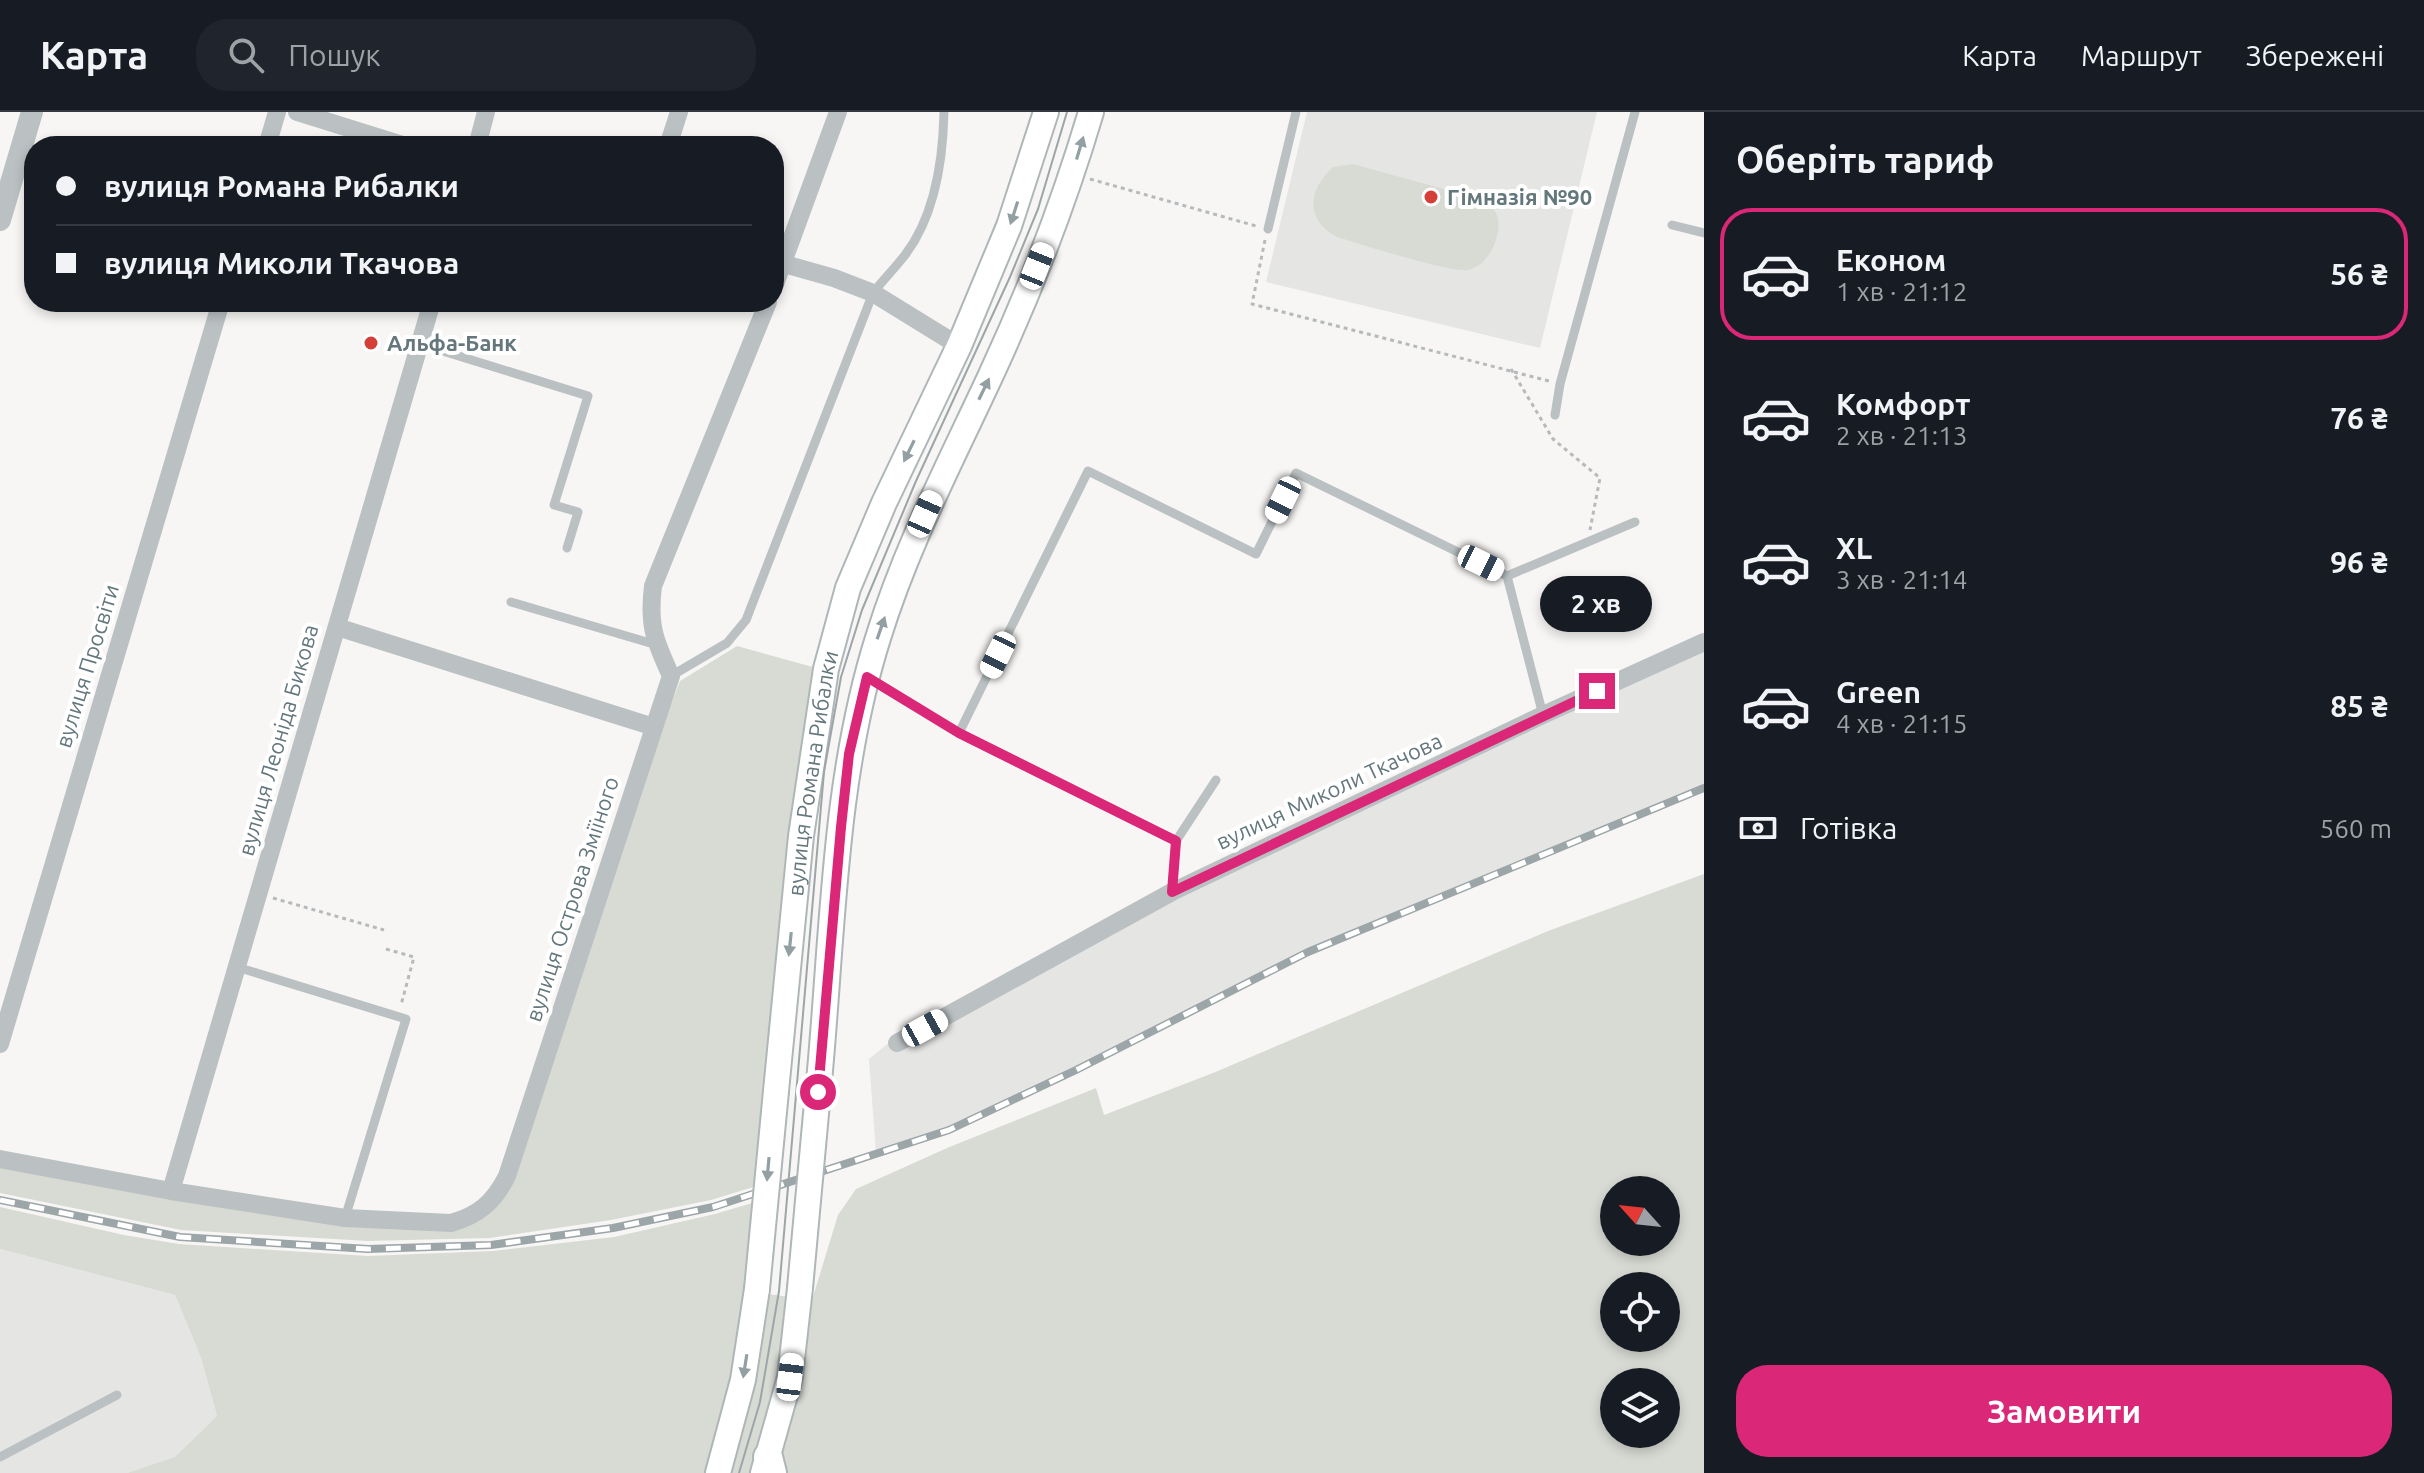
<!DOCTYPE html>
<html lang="uk">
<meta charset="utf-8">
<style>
:root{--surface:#171b24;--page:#20242c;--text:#f1f3f6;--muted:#9ea1a6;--line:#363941;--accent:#db2777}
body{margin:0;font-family:Ubuntu,sans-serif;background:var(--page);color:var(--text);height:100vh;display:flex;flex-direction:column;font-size:30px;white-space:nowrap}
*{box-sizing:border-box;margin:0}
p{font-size:26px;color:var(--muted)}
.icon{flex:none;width:44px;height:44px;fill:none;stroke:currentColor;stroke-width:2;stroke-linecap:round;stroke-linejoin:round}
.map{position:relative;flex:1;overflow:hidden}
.side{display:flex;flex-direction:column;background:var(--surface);width:720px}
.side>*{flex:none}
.banner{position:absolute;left:24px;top:24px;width:760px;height:176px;border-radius:32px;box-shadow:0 4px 12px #0003;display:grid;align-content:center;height:176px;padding:0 32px;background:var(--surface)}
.needle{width:52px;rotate:297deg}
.tools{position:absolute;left:1600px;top:1064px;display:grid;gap:16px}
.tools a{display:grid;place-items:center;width:80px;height:80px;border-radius:50%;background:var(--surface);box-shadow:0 4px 12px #0003;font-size:40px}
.end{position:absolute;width:36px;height:36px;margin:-18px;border:10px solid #db2777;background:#fff;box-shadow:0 0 0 4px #fff}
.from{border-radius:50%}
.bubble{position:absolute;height:56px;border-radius:28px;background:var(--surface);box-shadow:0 4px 12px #0003;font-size:26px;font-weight:600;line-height:56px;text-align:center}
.car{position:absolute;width:24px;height:48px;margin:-24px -12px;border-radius:10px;box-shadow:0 0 6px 2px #0007;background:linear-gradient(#fff 24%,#345 0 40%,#fff 0 76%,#345 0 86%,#fff 0)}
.banner b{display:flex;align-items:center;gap:28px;height:76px;font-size:30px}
.banner b+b{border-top:2px solid var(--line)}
.banner i{width:20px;height:20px;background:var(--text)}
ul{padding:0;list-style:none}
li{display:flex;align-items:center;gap:24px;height:132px;margin:0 16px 12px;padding:0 16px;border:4px solid transparent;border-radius:32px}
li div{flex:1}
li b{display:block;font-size:30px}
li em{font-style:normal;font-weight:600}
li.active{border-color:var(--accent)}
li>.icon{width:72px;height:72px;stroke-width:1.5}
h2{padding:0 32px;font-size:36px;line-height:96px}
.pay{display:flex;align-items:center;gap:20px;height:88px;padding:0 32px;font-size:30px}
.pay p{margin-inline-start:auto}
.cta{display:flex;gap:16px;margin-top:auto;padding:16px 32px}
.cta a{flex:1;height:92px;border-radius:32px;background:var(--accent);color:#fff;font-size:32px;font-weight:600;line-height:92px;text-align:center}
header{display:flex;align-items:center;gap:48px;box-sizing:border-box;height:112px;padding:0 40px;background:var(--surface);border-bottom:2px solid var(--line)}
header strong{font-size:38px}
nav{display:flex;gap:44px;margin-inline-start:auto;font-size:28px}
.search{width:560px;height:72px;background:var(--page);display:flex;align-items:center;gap:20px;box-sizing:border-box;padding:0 28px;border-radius:32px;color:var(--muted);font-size:30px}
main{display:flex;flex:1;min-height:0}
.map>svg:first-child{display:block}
.built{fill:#e5e6e4}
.green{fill:#d8dbd4;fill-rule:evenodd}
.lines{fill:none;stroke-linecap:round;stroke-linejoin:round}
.secondary-casing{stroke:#aeb6b8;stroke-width:28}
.primary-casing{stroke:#afb6b8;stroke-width:32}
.path{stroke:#b6babc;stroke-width:3;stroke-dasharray:4 4;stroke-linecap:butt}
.service{stroke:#bbc1c3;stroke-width:9}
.minor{stroke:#bbc1c3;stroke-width:18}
.tertiary{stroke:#bbc1c3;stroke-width:22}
.secondary{stroke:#fff;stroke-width:24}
.primary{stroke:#fff;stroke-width:28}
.tram{stroke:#9ca5a8;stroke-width:2}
.rail-casing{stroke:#9ca5a8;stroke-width:8}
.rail{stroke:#fff;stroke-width:5;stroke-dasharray:15;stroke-linecap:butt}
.secondary-bridge-casing{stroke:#aeb6b8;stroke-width:28;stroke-linecap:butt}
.secondary-bridge{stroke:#fff;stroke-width:24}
.oneway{fill:#92a0a3}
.route{stroke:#db2777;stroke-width:10}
.poi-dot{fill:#d43f37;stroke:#fff;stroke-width:3}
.labels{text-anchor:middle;stroke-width:8;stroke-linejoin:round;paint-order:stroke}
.poi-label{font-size:22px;font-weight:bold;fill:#64777c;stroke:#fff;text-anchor:start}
.street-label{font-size:22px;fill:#64777c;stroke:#fff}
</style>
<header>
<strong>Карта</strong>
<div class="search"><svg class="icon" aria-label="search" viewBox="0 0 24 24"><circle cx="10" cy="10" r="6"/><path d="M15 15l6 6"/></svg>Пошук</div>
<nav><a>Карта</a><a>Маршрут</a><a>Збережені</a></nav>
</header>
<main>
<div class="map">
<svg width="1704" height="1361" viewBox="0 0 1704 1361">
<rect width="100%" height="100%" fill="#f7f6f4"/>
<path class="built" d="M1307 0H1597L1540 236 1266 170Z
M1704 530V677L1308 840 949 1018 876 1042 869 947 896 925 1543 603Z
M0 1137 175 1183 201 1246 217 1304 175 1346 127 1361H0Z"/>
<path class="green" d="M1353 52 1487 89C1499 100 1501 112 1496 128 1492 141 1482 155 1468 158 1450 161 1360 132 1337 125 1304 107 1308 78 1333 55Z
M737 534 820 557 760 1073 711 1088 611 1108 490 1126 368 1129 181 1118 0 1081V1051L346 1110 485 1102 661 617 680 569Z
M1704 762V1361H127L175 1345 217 1304 201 1246 175 1183 0 1137V1095L124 1123 179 1132 368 1144 493 1139 614 1125 715 1102 759 1089 753 1180 812 1188 838 1103 856 1077 947 1036 1096 976 1104 1003 1213 961 1548 819ZM1614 1078H1666V1130H1614ZM1614 1174H1666V1226H1614ZM1614 1270H1666V1322H1614Z"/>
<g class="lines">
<g class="secondary-casing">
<g id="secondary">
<path id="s1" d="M776 979 801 724 826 557 848 476 884 391 959 234 1009 114 1046 0"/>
<path d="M818 980C833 829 832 672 878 526 906 435 950 351 990 265 1030 179 1064 91 1091 0"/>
<path d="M718 1361 743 1268 757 1177"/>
<path d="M763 1361 790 1265 800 1176"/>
</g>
</g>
<g class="primary-casing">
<path id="primary" d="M768 1345 772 1361"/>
</g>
<path class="path" d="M1090 67 1256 114
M1265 128 1252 192 1549 269
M1511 257 1553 327 1600 366 1590 418
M273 786 384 818
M386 837 414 845 401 893"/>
<path class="service" d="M1672 113 1704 121
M1268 117 1296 0
M420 232 588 284 554 393 578 400 567 436
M1555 303 1560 272 1635 0
M511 490 657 533
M671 564 727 531 746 508 873 181C883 168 895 156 905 143 935 104 943 47 944 0
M870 567 959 621
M1543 603 1507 464 1635 410
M1216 668 1176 729 959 621 1088 359 1256 442 1296 361 1507 464
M1172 780 1176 729
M237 855 406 907 345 1106
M0 1345 117 1283"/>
<path class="minor" d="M297 0 406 34
M267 34 277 0
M477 34 486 0
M668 34 679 0
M774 149 834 166 873 181 959 234
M774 175 838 0
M337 515 654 615
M897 931 1172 780 1543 603 1704 530
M0 932 221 190
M0 1047 171 1079 345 1106 451 1111C479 1103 494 1090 507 1064L671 564C655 529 648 514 653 474L768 190
M171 1079 432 190"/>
<path class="tertiary" d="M0 108 32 0"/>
<use href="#secondary" class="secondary"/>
<use href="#primary" class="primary"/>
<path class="tram" d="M739 1361 760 1290 779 1179 824 660 841 565 862 498 916 369 1010 165 1038 97 1067 0"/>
<g class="rail-casing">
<path id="rail" d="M0 1088 180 1125 368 1137 491 1133 613 1116 713 1095 949 1018 1076 958 1308 840 1704 676"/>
</g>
<use href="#rail" class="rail"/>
<g class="secondary-bridge-casing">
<path id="secondary-bridge" d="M800 1176 818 980
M757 1177 776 979"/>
</g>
<use href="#secondary-bridge" class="secondary-bridge"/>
</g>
<defs><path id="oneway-solid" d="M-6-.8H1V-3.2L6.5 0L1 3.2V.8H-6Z" transform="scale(2)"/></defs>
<g class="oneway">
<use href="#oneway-solid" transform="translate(1080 36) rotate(-73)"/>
<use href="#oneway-solid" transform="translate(1014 101) rotate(108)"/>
<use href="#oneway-solid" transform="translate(984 277) rotate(-64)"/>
<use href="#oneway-solid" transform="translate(909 339) rotate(116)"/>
<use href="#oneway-solid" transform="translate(881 516) rotate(-71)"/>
<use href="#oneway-solid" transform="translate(790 832) rotate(96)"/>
<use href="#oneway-solid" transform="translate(768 1057) rotate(95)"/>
<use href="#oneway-solid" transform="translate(745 1254) rotate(99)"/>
</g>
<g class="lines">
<path class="route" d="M818 980 841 715 849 642 867 565 959 621 1176 729 1172 780 1597 579"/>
</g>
<g class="poi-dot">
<circle cx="1431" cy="85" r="8"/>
<circle cx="371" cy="231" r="8"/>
</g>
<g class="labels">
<g class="poi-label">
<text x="1447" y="93">Гімназія №90</text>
<text x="387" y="239">Альфа-Банк</text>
</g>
<g class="street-label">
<text transform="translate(87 554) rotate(-73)" y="8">вулиця Просвіти</text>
<text transform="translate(278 628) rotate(-74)" y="8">вулиця Леоніда Бикова</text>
<text dy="8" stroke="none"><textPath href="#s1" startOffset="320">вулиця Романа Рибалки</textPath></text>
<text transform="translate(1329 679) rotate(-25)" y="8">вулиця Миколи Ткачова</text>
<text transform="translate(572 787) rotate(-72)" y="8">вулиця Острова Зміїного</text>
</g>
</g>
</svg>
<div class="tools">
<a><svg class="needle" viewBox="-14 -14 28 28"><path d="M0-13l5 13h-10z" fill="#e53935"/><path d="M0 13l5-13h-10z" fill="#9ea1a6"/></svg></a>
<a><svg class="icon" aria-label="locate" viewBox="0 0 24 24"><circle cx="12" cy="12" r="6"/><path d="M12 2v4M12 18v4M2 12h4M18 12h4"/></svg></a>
<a><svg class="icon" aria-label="layers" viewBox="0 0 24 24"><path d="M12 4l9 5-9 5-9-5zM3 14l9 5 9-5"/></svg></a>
</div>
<i class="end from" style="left:818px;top:980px"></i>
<i class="end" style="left:1597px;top:579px"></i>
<div class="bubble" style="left:1540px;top:464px;width:112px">2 хв</div>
<i class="car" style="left:1037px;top:154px;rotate:22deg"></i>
<i class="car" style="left:1283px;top:388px;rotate:206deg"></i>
<i class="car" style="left:925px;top:402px;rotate:24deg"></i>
<i class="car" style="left:1481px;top:451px;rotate:116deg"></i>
<i class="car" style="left:998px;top:543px;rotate:206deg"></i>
<i class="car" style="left:925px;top:916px;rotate:61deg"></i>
<i class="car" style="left:790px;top:1265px;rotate:7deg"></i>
<div class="banner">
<b><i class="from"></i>вулиця Романа Рибалки</b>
<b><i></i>вулиця Миколи Ткачова</b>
</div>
</div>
<section class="side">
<h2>Оберіть тариф</h2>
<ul>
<li class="active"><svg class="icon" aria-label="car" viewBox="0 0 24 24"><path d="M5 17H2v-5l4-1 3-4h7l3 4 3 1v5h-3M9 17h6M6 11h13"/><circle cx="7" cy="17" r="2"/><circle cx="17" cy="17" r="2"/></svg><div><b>Економ</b><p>1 хв · 21:12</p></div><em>56 ₴</em></li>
<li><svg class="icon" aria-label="car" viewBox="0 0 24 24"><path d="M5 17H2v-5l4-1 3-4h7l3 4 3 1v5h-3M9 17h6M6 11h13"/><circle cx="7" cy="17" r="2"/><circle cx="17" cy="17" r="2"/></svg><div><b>Комфорт</b><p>2 хв · 21:13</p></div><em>76 ₴</em></li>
<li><svg class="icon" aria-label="car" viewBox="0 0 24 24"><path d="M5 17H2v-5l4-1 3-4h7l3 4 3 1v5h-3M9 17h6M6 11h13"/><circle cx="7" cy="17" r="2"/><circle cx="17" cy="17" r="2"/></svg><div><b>XL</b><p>3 хв · 21:14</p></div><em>96 ₴</em></li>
<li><svg class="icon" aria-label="car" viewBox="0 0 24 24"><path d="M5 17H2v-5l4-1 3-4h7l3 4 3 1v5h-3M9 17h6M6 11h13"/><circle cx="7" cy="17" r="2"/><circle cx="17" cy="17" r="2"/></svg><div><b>Green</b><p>4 хв · 21:15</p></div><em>85 ₴</em></li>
</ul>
<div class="pay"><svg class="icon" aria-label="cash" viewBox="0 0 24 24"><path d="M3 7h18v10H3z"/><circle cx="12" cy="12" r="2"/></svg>Готівка<p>560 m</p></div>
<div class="cta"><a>Замовити</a></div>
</section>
</main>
